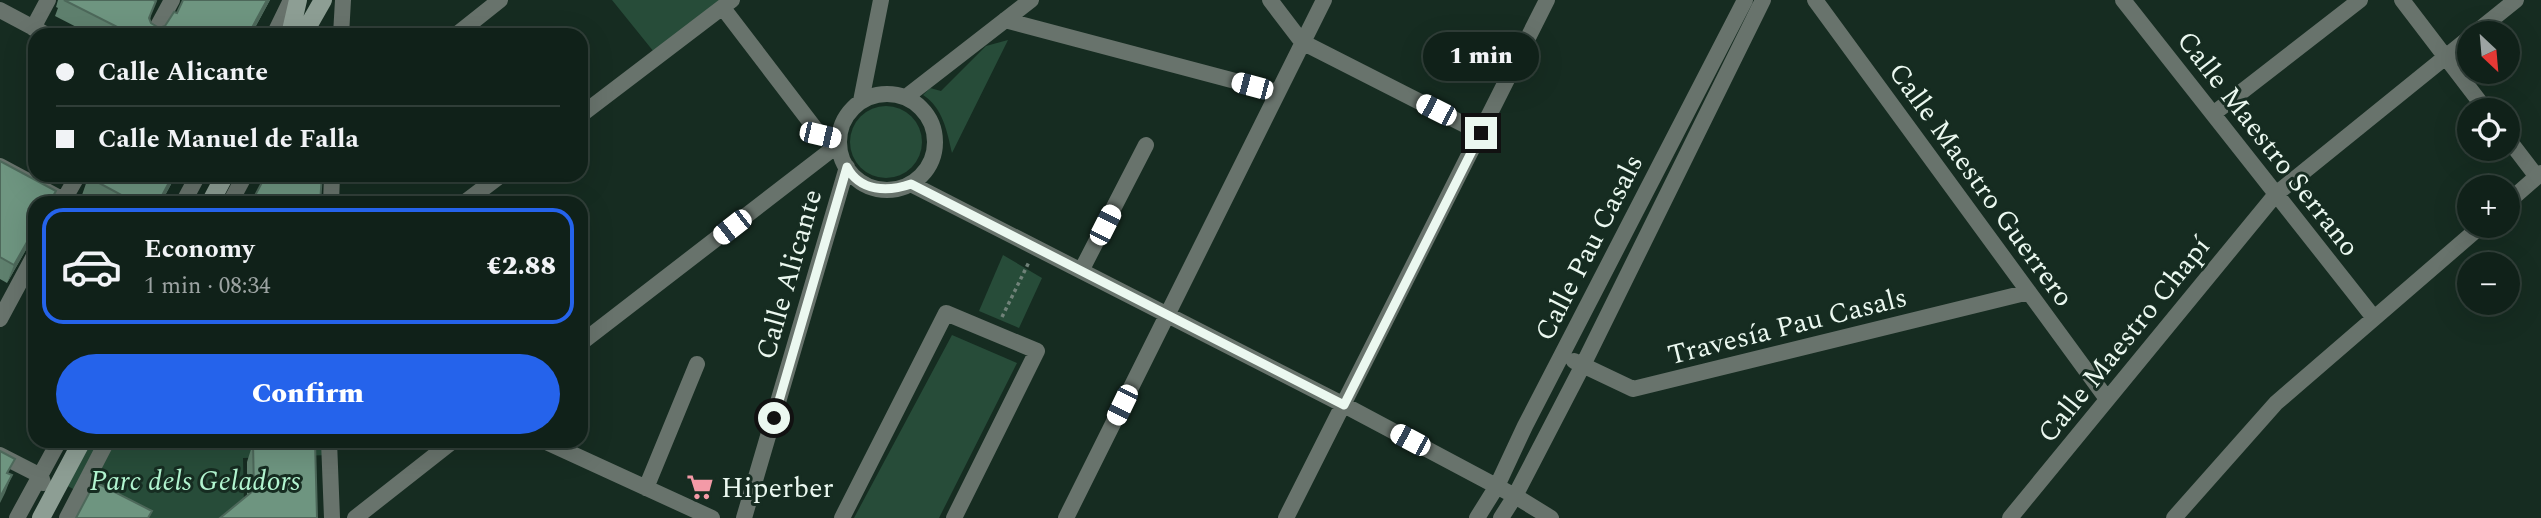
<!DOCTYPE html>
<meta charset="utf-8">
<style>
:root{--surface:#102119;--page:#1e2e26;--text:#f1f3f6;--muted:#9ca3a2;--line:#303e38;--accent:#2563eb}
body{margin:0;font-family:Spectral,serif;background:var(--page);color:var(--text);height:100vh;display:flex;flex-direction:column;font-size:26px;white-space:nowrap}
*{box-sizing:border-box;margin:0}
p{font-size:23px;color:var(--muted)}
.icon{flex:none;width:38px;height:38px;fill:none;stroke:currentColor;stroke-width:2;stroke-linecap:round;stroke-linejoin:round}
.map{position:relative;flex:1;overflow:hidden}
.side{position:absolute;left:28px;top:196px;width:560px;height:252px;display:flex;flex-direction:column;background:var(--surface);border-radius:21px;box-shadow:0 7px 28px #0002,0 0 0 2px var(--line)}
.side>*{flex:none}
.hud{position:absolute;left:28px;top:28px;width:560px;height:154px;border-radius:21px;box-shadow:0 7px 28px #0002,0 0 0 2px var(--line);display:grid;align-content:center;height:154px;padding:0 28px;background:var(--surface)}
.needle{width:46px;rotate:154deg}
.tools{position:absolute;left:2457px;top:21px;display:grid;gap:14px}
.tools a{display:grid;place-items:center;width:63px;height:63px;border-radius:50%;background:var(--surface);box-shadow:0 7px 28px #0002,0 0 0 2px var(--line);font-size:35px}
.end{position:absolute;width:32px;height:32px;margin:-16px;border:9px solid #ebf8f0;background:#111;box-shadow:0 0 0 4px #111}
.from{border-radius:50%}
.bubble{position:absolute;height:49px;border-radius:24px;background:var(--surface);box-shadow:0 7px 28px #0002,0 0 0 2px var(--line);font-size:23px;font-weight:800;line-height:49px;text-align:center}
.car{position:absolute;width:21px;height:42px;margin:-21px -10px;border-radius:9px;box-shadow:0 0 5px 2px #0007;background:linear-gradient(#fff 24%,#345 0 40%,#fff 0 76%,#345 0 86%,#fff 0)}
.hud b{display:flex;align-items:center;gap:24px;height:66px;font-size:26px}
.hud b+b{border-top:2px solid var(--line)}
.hud i{width:18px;height:18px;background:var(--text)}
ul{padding:12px 0 0;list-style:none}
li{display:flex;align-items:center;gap:21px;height:116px;margin:0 14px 10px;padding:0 14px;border:4px solid transparent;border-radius:21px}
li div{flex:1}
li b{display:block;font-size:26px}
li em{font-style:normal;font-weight:800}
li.current{border-color:var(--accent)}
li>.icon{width:63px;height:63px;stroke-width:1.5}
.primary-button{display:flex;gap:14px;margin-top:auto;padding:14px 28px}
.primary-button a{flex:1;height:80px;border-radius:42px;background:var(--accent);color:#fff;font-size:28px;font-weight:800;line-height:80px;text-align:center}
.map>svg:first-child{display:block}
.green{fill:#274c39}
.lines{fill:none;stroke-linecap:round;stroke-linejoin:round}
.path{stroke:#708279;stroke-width:3.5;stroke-dasharray:3.5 3.5;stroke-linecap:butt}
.street{stroke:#68736c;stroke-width:16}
.secondary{stroke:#8d9e94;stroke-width:18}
.wall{fill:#5f806e}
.shaded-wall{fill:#4d685a}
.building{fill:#6e9580;stroke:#4d685a;stroke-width:2}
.route{stroke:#ebf8f0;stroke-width:9}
.labels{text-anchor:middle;stroke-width:6;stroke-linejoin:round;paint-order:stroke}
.street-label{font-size:28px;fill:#ebf8f0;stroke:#162c21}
.park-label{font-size:28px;font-style:italic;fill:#b2f5d0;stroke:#162c21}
.poi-label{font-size:28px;fill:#ebf8f0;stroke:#162c21;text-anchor:start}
</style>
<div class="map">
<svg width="2541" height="518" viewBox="0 0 2541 518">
<rect width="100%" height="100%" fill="#162c21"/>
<path class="green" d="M612 0H729L658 57Z
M1008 40 952 153C947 131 943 108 923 95L930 88 941 91 986 46Z
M850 142a36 36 0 1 1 72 0a36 36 0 1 1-72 0Z
M1003 255 1042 278 1019 328 979 311Z
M952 335 1017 363 939 518H854Z
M82 441H329L330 455 243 458 244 507 230 518H128L60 482Z"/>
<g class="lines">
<path class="path" d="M1002 317 1029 262"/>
<path class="street" d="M1270 0 1302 42 1481 133
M1815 0 2107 399
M2123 0 2374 318
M2402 0 2486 110
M723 8 820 135 839 139
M0 10 47 35
M1005 20 1277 92
M33 28 48 0
M2475 33 2516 0
M153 35 172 0
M274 35 291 0
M341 35 343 0
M456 35 500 0
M839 142a48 48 0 1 1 96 0a48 48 0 1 1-96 0Z
M906 97 1031 0
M861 101 881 0
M2213 114 2360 0
M581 115 732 0
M2508 139 2537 177
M0 166 69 203
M911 184 1344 405 1515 496 1551 518
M2508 202 2541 173
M62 203 78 175
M183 203 198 175
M230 203 245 175
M331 203 332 175
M464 203 501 175
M1081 271 1146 145
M0 319 35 254
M581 343 839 144
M1574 361 1633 389 2029 292
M329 441 332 518
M544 441 712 518
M0 455 41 476 43 483
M646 488 697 364
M17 518 59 441
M67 518 107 441
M355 518 453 441
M744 518 847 167
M842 518 946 313 1037 351 954 518
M1066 518 1324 0
M1286 518 1547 0
M1477 518 1497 486 1525 426 1745 0
M1501 518 1515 496 1583 365 1763 0
M2010 518 2276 194 2469 38
M2174 518 2276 403 2481 226"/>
<path class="secondary" d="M290 35 298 0
M303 35 323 0
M210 203 225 175
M41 518 82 441"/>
</g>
<path class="wall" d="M58 0H153L150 20 151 23 159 28 165 26 177 13 183 0H270L251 35H92L55 16 58 8 56 7Z
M0 161 56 191 52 203H35V234L7 283 0 279Z
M89 175H176L161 203H97L82 195Z
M253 443 317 518 247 495V462Z"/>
<path class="shaded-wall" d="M267 0H270L251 35H248Z
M173 175H176L161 203H158Z
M35 228V234L7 283 14 265Z
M12 475 5 493 0 503V497Z"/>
<path class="building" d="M64 0H153L156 1 149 18 151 23 159 28 165 26 174 12 177 13 183 0H267L248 35H133Z
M0 161 56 191 49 203H35V228L14 265 0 257Z
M89 175H173L158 203H136L88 177Z
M266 175H322L320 203H251Z
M304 441H315L317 518H220L254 490 253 443Z
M0 451 15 459 7 473 12 475 0 497Z
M95 482 152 511 148 518H76Z"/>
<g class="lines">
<path class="route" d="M774 418 847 167C860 192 888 192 911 184L1344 405 1481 133"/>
</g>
<defs>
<g id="supermarket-bare" transform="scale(2.1)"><path d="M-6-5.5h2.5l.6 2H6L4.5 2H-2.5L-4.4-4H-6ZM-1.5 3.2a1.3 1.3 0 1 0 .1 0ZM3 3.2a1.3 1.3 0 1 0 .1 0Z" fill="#f39aa7" stroke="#162c21" stroke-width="2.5" paint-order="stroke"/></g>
</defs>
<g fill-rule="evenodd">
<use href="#supermarket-bare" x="700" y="487"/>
</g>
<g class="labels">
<g class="street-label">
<text transform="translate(2269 143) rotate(52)" y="10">Calle Maestro Serrano</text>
<text transform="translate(1982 184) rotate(54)" y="10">Calle Maestro Guerrero</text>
<text transform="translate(1588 247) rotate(-63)" y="10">Calle Pau Casals</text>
<text transform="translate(788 274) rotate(-74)" y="10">Calle Alicante</text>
<text transform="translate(1787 325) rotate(-14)" y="10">Travesía Pau Casals</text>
<text transform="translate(2123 339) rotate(-51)" y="10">Calle Maestro Chapí</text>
</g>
<g class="park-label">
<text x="195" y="490">Parc dels Geladors</text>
</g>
<g class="poi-label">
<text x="721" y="497">Hiperber</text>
</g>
</g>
</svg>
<div class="tools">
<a><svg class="needle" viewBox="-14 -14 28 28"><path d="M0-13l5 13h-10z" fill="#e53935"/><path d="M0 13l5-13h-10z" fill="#9ca3a2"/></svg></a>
<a><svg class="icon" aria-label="locate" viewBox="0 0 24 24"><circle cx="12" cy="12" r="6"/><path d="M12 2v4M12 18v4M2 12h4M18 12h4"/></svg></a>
<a>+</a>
<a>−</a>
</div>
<i class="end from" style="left:774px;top:418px"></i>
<i class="end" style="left:1481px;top:133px"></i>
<div class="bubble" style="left:1423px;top:32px;width:116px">1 min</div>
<i class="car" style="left:1252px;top:86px;rotate:285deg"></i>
<i class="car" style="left:1436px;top:110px;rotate:297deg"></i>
<i class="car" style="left:820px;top:135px;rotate:103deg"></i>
<i class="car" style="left:1105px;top:225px;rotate:27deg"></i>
<i class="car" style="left:732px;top:227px;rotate:232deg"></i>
<i class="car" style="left:1122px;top:405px;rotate:206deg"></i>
<i class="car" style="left:1410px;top:440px;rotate:298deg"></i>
<div class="hud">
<b><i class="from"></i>Calle Alicante</b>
<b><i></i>Calle Manuel de Falla</b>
</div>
<section class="side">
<ul>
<li class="current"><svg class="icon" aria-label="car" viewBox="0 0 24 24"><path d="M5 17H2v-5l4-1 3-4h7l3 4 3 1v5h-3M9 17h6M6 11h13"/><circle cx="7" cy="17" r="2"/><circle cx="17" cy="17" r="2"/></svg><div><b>Economy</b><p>1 min · 08:34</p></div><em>€2.88</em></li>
</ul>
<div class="primary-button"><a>Confirm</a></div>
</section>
</div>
